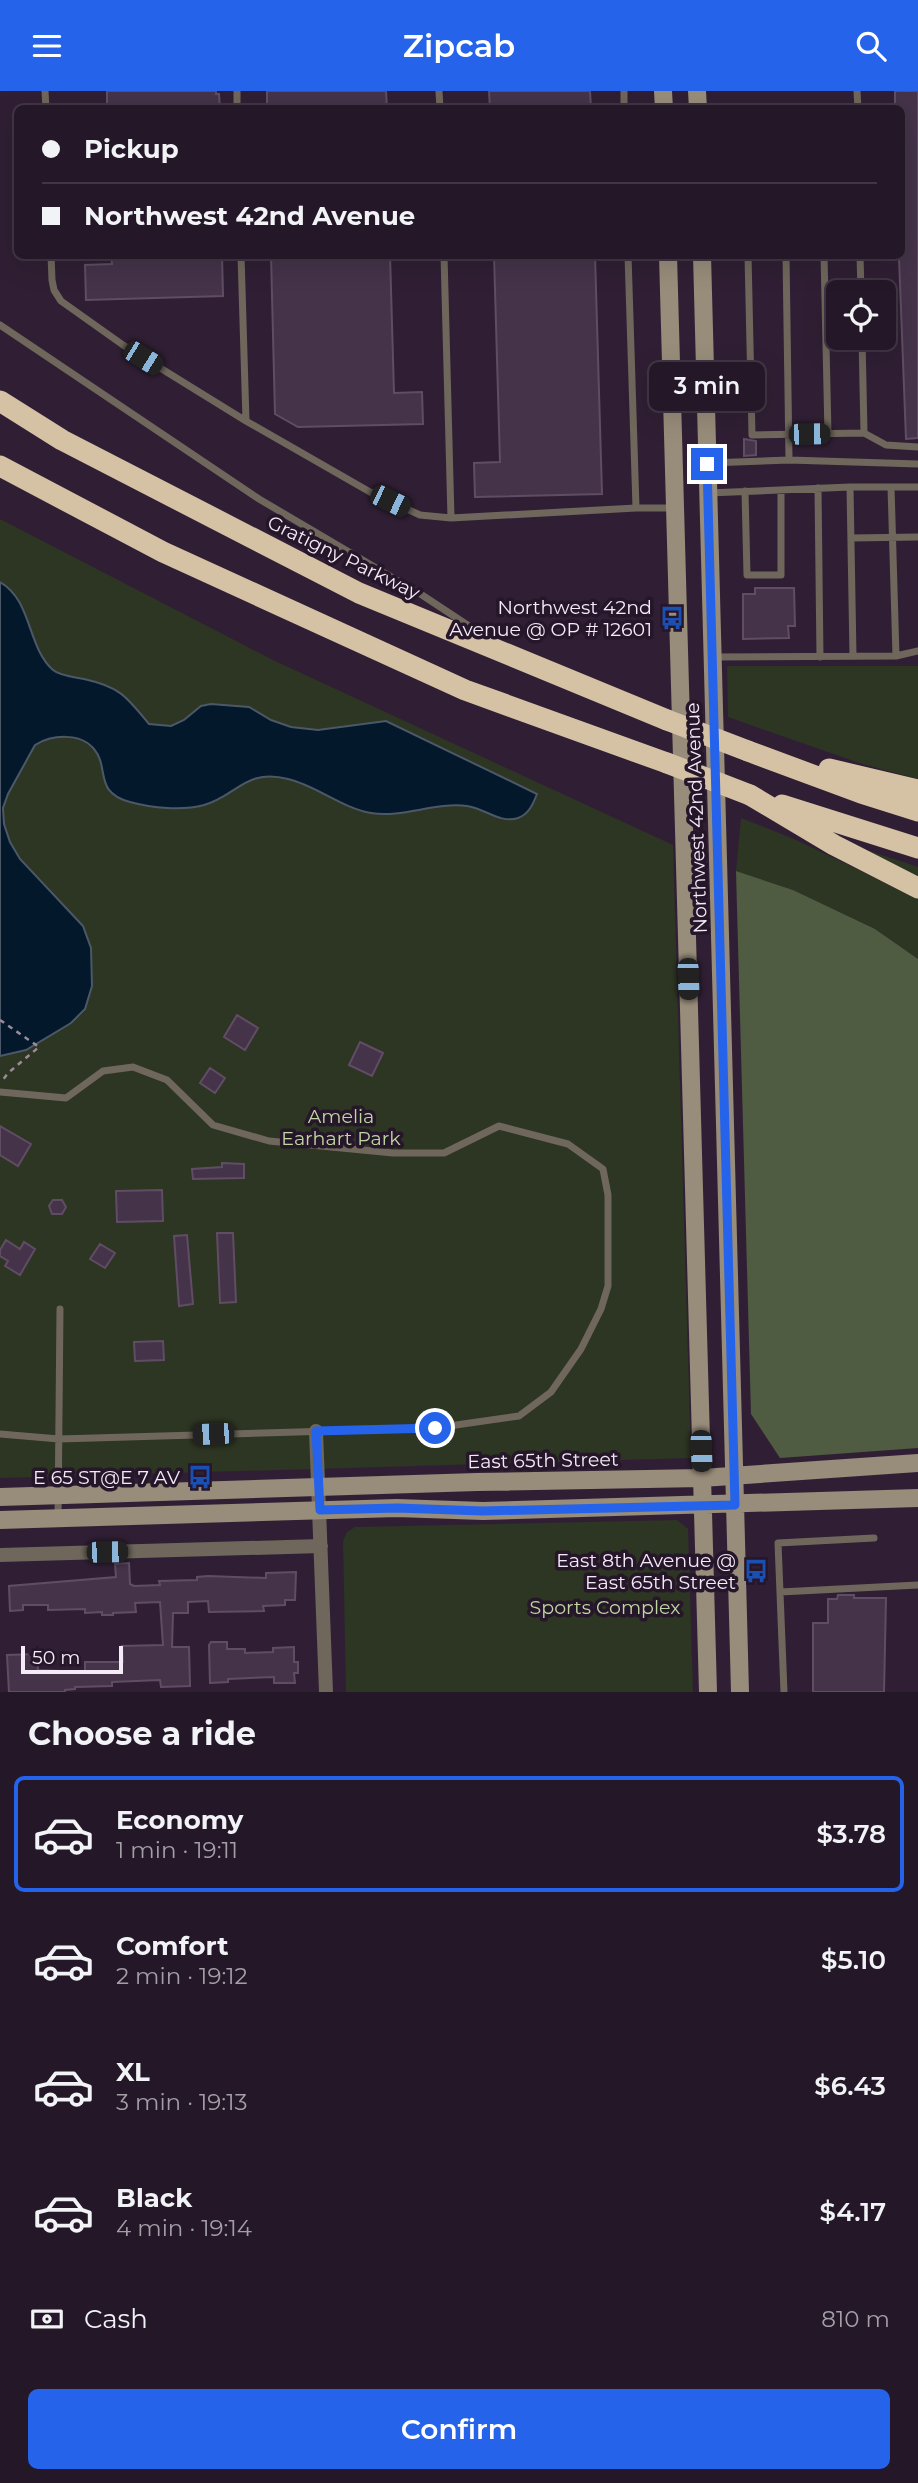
<!DOCTYPE html>
<meta charset="utf-8">
<style>
:root{--surface:#241727;--page:#2c202f;--text:#f1f3f6;--muted:#a39fa7;--line:#413644;--accent:#2563eb}
body{margin:0;font-family:Montserrat,sans-serif;background:var(--page);color:var(--text);height:100vh;display:flex;flex-direction:column;font-size:26px;white-space:nowrap}
*{box-sizing:border-box;margin:0}
p{font-size:23px;color:var(--muted)}
.icon{flex:none;width:38px;height:38px;fill:none;stroke:currentColor;stroke-width:2;stroke-linecap:round;stroke-linejoin:round}
.map{position:relative;height:1601px;overflow:hidden}
.sheet{display:flex;flex-direction:column;background:var(--surface);flex:1}
.sheet>*{flex:none}
.hud{position:absolute;left:14px;top:14px;width:891px;height:154px;border-radius:10px;box-shadow:0 7px 28px #0002,0 0 0 2px var(--line);display:grid;align-content:center;height:154px;padding:0 28px;background:var(--surface)}
.controls{position:absolute;left:826px;top:189px;display:grid;gap:14px}
.controls a{display:grid;place-items:center;width:70px;height:70px;border-radius:10px;background:var(--surface);box-shadow:0 7px 28px #0002,0 0 0 2px var(--line);font-size:35px}
.scale{position:absolute;left:21px;bottom:18px;width:102px;box-sizing:border-box;padding-left:7px;border:4px solid #f5eaf8;border-top:0;font-size:19px;line-height:24px;white-space:nowrap;color:#f5eaf8;-webkit-text-stroke:5px #26162a;paint-order:stroke}
.end{position:absolute;width:32px;height:32px;margin:-16px;border:9px solid #2563eb;background:#fff;box-shadow:0 0 0 4px #fff}
.from{border-radius:50%}
.bubble{position:absolute;height:49px;border-radius:10px;background:var(--surface);box-shadow:0 7px 28px #0002,0 0 0 2px var(--line);font-size:23px;font-weight:600;line-height:49px;text-align:center}
.car{position:absolute;width:21px;height:42px;margin:-21px -10px;border-radius:9px;box-shadow:0 0 5px 2px #0007;background:linear-gradient(#222 24%,#8ab4d8 0 40%,#222 0 76%,#8ab4d8 0 86%,#222 0)}
.hud b{display:flex;align-items:center;gap:24px;height:66px;font-size:26px}
.hud b+b{border-top:2px solid var(--line)}
.hud i{width:18px;height:18px;background:var(--text)}
ul{padding:0;list-style:none}
li{display:flex;align-items:center;gap:21px;height:116px;margin:0 14px 10px;padding:0 14px;border:4px solid transparent;border-radius:10px}
li div{flex:1}
li b{display:block;font-size:26px}
li em{font-style:normal;font-weight:600}
li.selected{border-color:var(--accent)}
li>.icon{width:63px;height:63px;stroke-width:1.5}
h2{padding:0 28px;font-size:32px;line-height:84px}
.pay{display:flex;align-items:center;gap:18px;height:77px;padding:0 28px;font-size:26px}
.pay p{margin-inline-start:auto}
.primary-button{display:flex;gap:14px;margin-top:auto;padding:14px 28px}
.primary-button a{flex:1;height:80px;border-radius:10px;background:var(--accent);color:#fff;font-size:28px;font-weight:600;line-height:80px;text-align:center}
header{display:flex;justify-content:space-between;align-items:center;height:91px;padding:0 28px;background:var(--accent);color:#fff;font-size:32px;font-weight:600}
.map>svg:first-child{display:block}
.green{fill:#2d3523}
.forest{fill:#505c41}
.water{fill:#03192b;stroke:#4c5868;stroke-width:2}
.building{fill:#443349;stroke:#604d65;stroke-width:2}
.lines{fill:none;stroke-linecap:round;stroke-linejoin:round}
.path{stroke:#9a8c9d;stroke-width:2.5;stroke-dasharray:5 5;stroke-linecap:butt}
.service{stroke:#6f675c;stroke-width:7}
.minor{stroke:#6f675c;stroke-width:14}
.secondary{stroke:#988c7a;stroke-width:18}
.motorway{stroke:#d5c2a5;stroke-width:21}
.motorway-bridge{stroke:#d5c2a5;stroke-width:21}
.route{stroke:#2563eb;stroke-width:9}
.labels{text-anchor:middle;stroke-width:7;stroke-linejoin:round;paint-order:stroke}
.street-label{font-size:19px;fill:#f5eaf8;stroke:#26162a}
.poi-label{font-size:19px;fill:#f5eaf8;stroke:#26162a;text-anchor:end}
.park-label{font-size:19px;fill:#bed6a1;stroke:#26162a}
</style>
<header><svg class="icon" aria-label="menu" viewBox="0 0 24 24"><path d="M4 6h16M4 12h16M4 18h16"/></svg>Zipcab<svg class="icon" aria-label="search" viewBox="0 0 24 24"><circle cx="10" cy="10" r="6"/><path d="M15 15l6 6"/></svg></header>
<div class="map">
<svg width="918" height="1601" viewBox="0 0 918 1601">
<rect width="100%" height="100%" fill="#301f34"/>
<path class="green" d="M0 428 275 570 673 754 691 1367 0 1387Z
M727 575H918V688L862 673 728 626Z
M741 727 794 748 918 807V868L875 838 793 799 736 780Z
M867 759 918 776V789Z
M677 1429 688 1438 693 1601H346L343 1450 347 1441 355 1436Z"/>
<path class="forest" d="M736 780 793 799 875 838 918 868V1357L780 1367 751 1323Z"/>
<path class="water" d="M0 491C32 509 27 556 53 579 60 585 75 586 84 588 120 596 126 605 149 633L171 635 184 629 201 615 211 613 249 616 271 629 291 636 318 639 386 630 537 703C533 713 529 723 518 727 500 733 484 717 467 715 435 711 403 727 371 722 342 717 317 695 288 688 245 677 237 705 204 714 182 720 152 717 130 711 93 701 110 677 94 658 80 641 51 644 35 654L8 703 3 717 4 733 10 751 20 768 83 835 91 857 92 895 85 918 71 932 26 959 0 965Z"/>
<path class="building" d="M107 0H216V3H219L220 18H107Z
M267 0H386L387 18H267Z
M489 0H590L591 18H490Z
M895 0H918V347L906 348 899 166H901V18H895Z
M111 164H222L223 205 86 209 85 174 112 173Z
M271 164H390L394 302 422 301 423 333 298 336 275 323Z
M494 164H595L602 403 475 406 474 372 500 371Z
M744 348 756 350V364L744 365Z
M755 497H794L795 535H788L789 547 743 548V503H755Z
M237 924 258 937 245 959 224 946Z
M360 951 383 962 372 985 349 974Z
M210 977 225 987 215 1002 200 992Z
M0 1035 31 1053 18 1075 0 1064Z
M222 1072 244 1073V1087L193 1088 192 1078 222 1076Z
M162 1099 163 1130 117 1131 116 1100Z
M53 1109H62L66 1116 62 1123H52L49 1115Z
M217 1142H233L236 1211 220 1212Z
M187 1144 193 1213 179 1215 174 1145Z
M6 1149 20 1158 24 1151 35 1158 20 1184 5 1175 8 1170 0 1165V1159Z
M100 1153 115 1162 105 1177 90 1168Z
M163 1250 164 1269 135 1270 134 1251Z
M129 1472 130 1493 134 1495 160 1494 159 1490 197 1489V1486L208 1485 266 1487V1482L296 1481 295 1509H285V1514L263 1515 264 1520 209 1521 208 1510 188 1511V1522H173L172 1556H189L190 1595 161 1596 160 1589 112 1591V1595L75 1596V1598L65 1599V1601H9L7 1564 37 1563 38 1579 85 1581V1571H123L122 1555 163 1554 160 1511 135 1512 136 1521 113 1522V1524H102V1521L85 1522V1518L48 1519V1514H23V1519L10 1520 9 1495 116 1486 115 1473Z
M838 1504H854V1507H886L884 1601H813V1532H828V1508H837Z
M211 1551H227V1558H245V1562L273 1561V1557L294 1556V1571H298V1582H294L295 1592H274V1586L228 1588V1591L210 1592 209 1554Z"/>
<g class="lines">
<path class="path" d="M0 929 39 956 8 982 2 990"/>
<path class="service" d="M45 0 46 18
M237 0V18
M439 0 440 18
M624 0V18
M857 0 858 18
M51 164 52 189 54 199 61 210 123 254 246 330 370 401 420 424 451 427 636 417H674
M241 164 246 330
M444 164 451 427
M628 164 636 417
M748 164 752 344 864 342 862 247
M786 164 789 369
M824 164 828 343
M860 164 861 201
M0 234 259 408 422 504 478 541
M864 342 886 354 918 356
M709 372 789 369 918 373
M850 396 853 565
M891 396 896 565
M818 397 820 566
M745 400 747 484H781V399
M708 402 850 396H918
M851 447 918 446
M713 566 896 565 918 560
M0 1001 66 1007 103 980 133 976 167 989 213 1034 269 1050 393 1062H444L499 1035 568 1053 603 1078 608 1104V1195L601 1218 581 1258 551 1301 519 1325 435 1337 59 1348 0 1343
M58 1427 60 1218
M780 1501 918 1494
M784 1601 778 1452 874 1447"/>
<path class="minor" d="M316 1340 326 1601
M0 1464 321 1455"/>
<path class="secondary" d="M663 0 664 18
M697 0 698 18
M668 164 708 1601
M702 164 740 1601
M0 1406 477 1391 702 1387 918 1372
M0 1429 397 1417 483 1420 918 1407"/>
<path class="motorway" d="M0 310 62 349 359 502 667 629
M0 375 163 461 465 599 667 672
M748 660 861 702 918 720
M829 678 918 699
M750 704 834 754 918 797
M782 714 918 757"/>
<path class="motorway-bridge" d="M667 629 748 660
M667 672 750 704"/>
</g>
<g class="lines">
<path class="route" d="M435 1337 316 1340 320 1419 397 1417 483 1420 735 1414 707 373"/>
</g>
<defs>
<g id="bus-bare" transform="scale(1.89)"><path d="M-5-6H5V4H4V6H2V4H-2V6H-4V4H-5ZM-3.5-4V0h7V-4ZM-3.5 1.2v1.5H-2V1.2ZM2 1.2v1.5H3.5V1.2Z" fill="#1a4fb4" stroke="#26162a" stroke-width="2.5" paint-order="stroke"/></g>
</defs>
<g fill-rule="evenodd">
<use href="#bus-bare" x="672" y="527"/>
<use href="#bus-bare" x="200" y="1386"/>
<use href="#bus-bare" x="756" y="1480"/>
</g>
<g class="labels">
<g class="street-label">
<text transform="translate(344 466) rotate(26)" y="7">Gratigny Parkway</text>
<text transform="translate(696 727) rotate(-92)" y="7">Northwest 42nd Avenue</text>
<text transform="translate(543 1369) rotate(-1)" y="7">East 65th Street</text>
</g>
<g class="poi-label">
<text x="652" y="523">Northwest 42nd<tspan x="652" dy="22">Avenue @ OP # 12601</tspan></text>
<text x="180" y="1393">E 65 ST@E 7 AV</text>
<text x="736" y="1476">East 8th Avenue @<tspan x="736" dy="22">East 65th Street</tspan></text>
</g>
<g class="park-label">
<text x="341" y="1032">Amelia<tspan x="341" dy="22">Earhart Park</tspan></text>
<text x="605" y="1523">Sports Complex</text>
</g>
</g>
</svg>
<div class="controls">
<a><svg class="icon" aria-label="locate" viewBox="0 0 24 24"><circle cx="12" cy="12" r="6"/><path d="M12 2v4M12 18v4M2 12h4M18 12h4"/></svg></a>
</div>
<div class="scale">50 m</div>
<i class="end from" style="left:435px;top:1337px"></i>
<i class="end" style="left:707px;top:373px"></i>
<div class="bubble" style="left:649px;top:271px;width:116px">3 min</div>
<i class="car" style="left:143px;top:267px;rotate:122deg"></i>
<i class="car" style="left:809px;top:343px;rotate:89deg"></i>
<i class="car" style="left:390px;top:410px;rotate:116deg"></i>
<i class="car" style="left:688px;top:888px;rotate:178deg"></i>
<i class="car" style="left:213px;top:1343px;rotate:268deg"></i>
<i class="car" style="left:701px;top:1360px;rotate:178deg"></i>
<i class="car" style="left:107px;top:1461px;rotate:89deg"></i>
<div class="hud">
<b><i class="from"></i>Pickup</b>
<b><i></i>Northwest 42nd Avenue</b>
</div>
</div>
<section class="sheet">
<h2>Choose a ride</h2>
<ul>
<li class="selected"><svg class="icon" aria-label="car" viewBox="0 0 24 24"><path d="M5 17H2v-5l4-1 3-4h7l3 4 3 1v5h-3M9 17h6M6 11h13"/><circle cx="7" cy="17" r="2"/><circle cx="17" cy="17" r="2"/></svg><div><b>Economy</b><p>1 min · 19:11</p></div><em>$3.78</em></li>
<li><svg class="icon" aria-label="car" viewBox="0 0 24 24"><path d="M5 17H2v-5l4-1 3-4h7l3 4 3 1v5h-3M9 17h6M6 11h13"/><circle cx="7" cy="17" r="2"/><circle cx="17" cy="17" r="2"/></svg><div><b>Comfort</b><p>2 min · 19:12</p></div><em>$5.10</em></li>
<li><svg class="icon" aria-label="car" viewBox="0 0 24 24"><path d="M5 17H2v-5l4-1 3-4h7l3 4 3 1v5h-3M9 17h6M6 11h13"/><circle cx="7" cy="17" r="2"/><circle cx="17" cy="17" r="2"/></svg><div><b>XL</b><p>3 min · 19:13</p></div><em>$6.43</em></li>
<li><svg class="icon" aria-label="car" viewBox="0 0 24 24"><path d="M5 17H2v-5l4-1 3-4h7l3 4 3 1v5h-3M9 17h6M6 11h13"/><circle cx="7" cy="17" r="2"/><circle cx="17" cy="17" r="2"/></svg><div><b>Black</b><p>4 min · 19:14</p></div><em>$4.17</em></li>
</ul>
<div class="pay"><svg class="icon" aria-label="cash" viewBox="0 0 24 24"><path d="M3 7h18v10H3z"/><circle cx="12" cy="12" r="2"/></svg>Cash<p>810 m</p></div>
<div class="primary-button"><a>Confirm</a></div>
</section>
